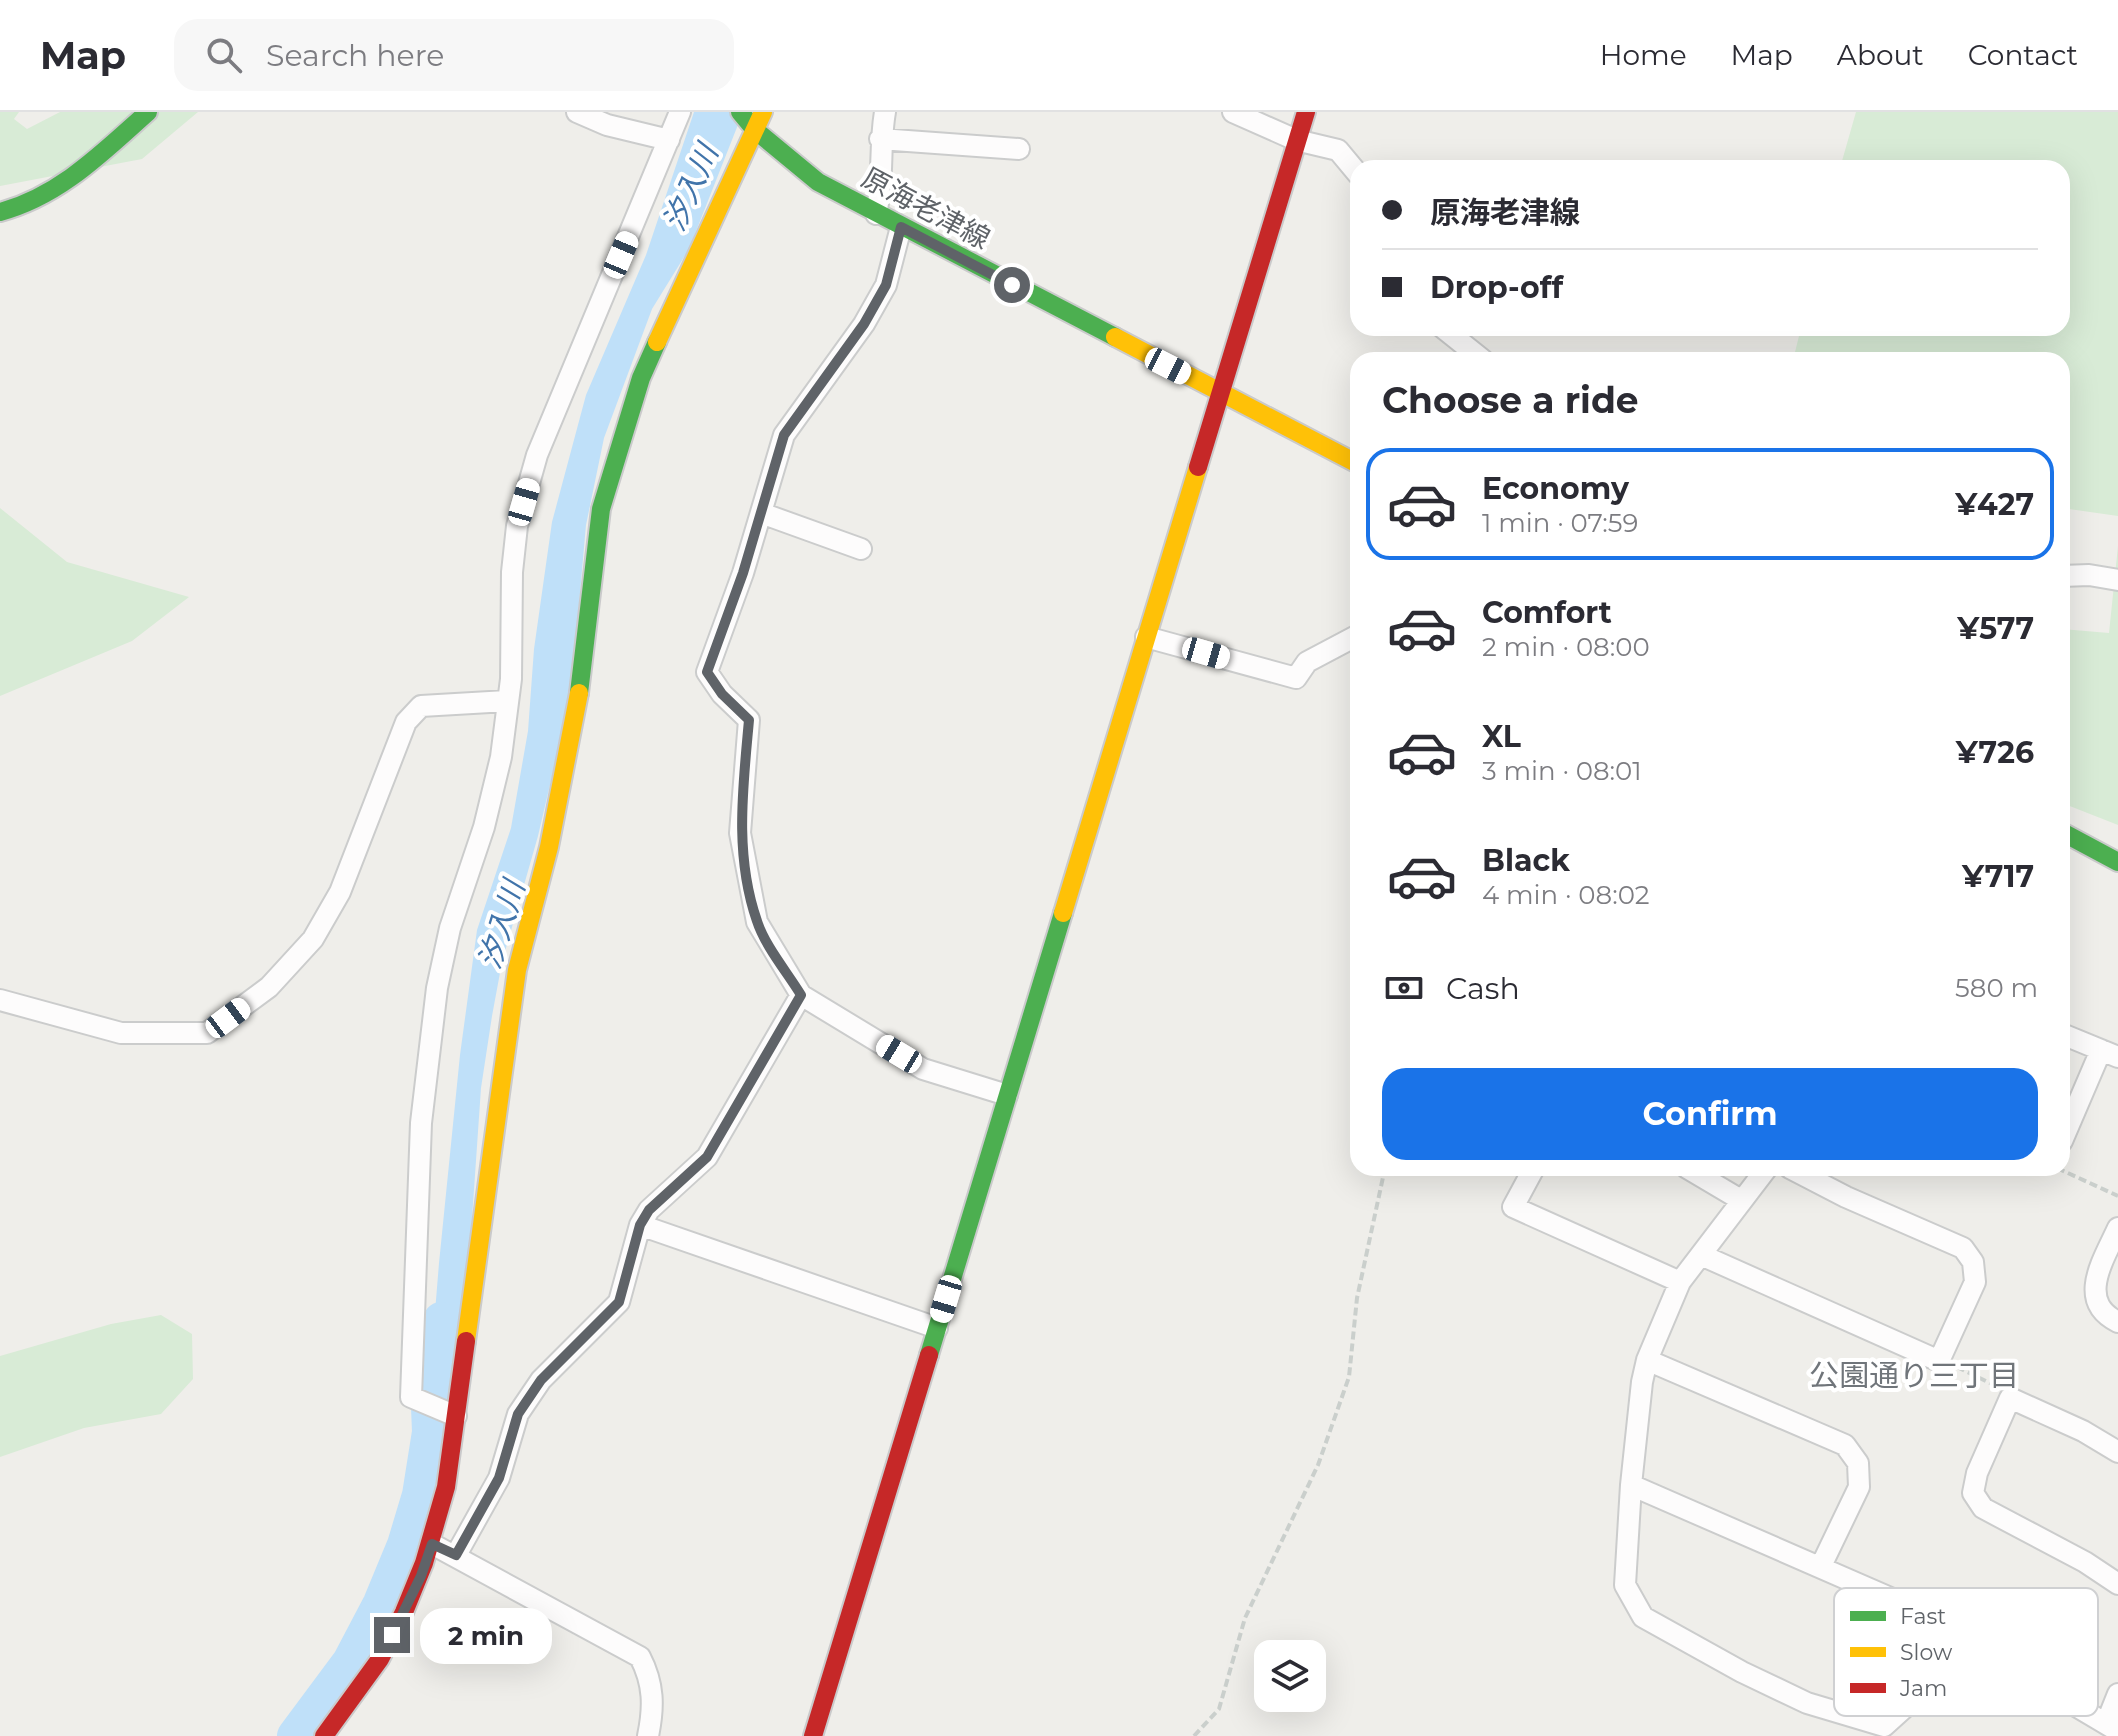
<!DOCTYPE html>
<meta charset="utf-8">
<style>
:root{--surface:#fff;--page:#f7f7f7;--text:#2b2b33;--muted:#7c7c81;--line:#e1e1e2;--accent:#1a73e8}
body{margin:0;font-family:Montserrat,"Noto Sans JP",sans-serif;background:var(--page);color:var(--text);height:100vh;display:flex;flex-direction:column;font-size:30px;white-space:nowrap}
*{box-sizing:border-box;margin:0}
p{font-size:26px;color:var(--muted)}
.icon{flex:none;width:44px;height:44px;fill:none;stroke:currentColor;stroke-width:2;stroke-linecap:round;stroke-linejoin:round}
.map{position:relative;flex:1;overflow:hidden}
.details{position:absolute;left:1350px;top:240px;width:720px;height:824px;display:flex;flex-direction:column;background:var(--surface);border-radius:24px;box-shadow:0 8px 32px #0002}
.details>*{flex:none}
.guide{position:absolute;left:1350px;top:48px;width:720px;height:176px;border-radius:24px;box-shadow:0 8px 32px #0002;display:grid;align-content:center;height:176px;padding:0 32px;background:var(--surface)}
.controls{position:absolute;left:1254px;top:1528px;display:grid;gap:16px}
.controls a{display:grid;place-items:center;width:72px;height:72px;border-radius:16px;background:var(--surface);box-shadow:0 8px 32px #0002;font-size:40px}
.end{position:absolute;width:36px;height:36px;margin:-18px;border:10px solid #5f6368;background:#fff;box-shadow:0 0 0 4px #fff}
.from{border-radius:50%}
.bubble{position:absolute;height:56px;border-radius:24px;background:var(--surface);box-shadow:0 8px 32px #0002;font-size:26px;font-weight:700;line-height:56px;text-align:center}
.car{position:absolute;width:24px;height:48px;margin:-24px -12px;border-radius:10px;box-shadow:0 0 6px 2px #0007;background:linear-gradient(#fff 24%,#345 0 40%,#fff 0 76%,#345 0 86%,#fff 0)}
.guide b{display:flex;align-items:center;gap:28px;height:76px;font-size:30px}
.guide b+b{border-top:2px solid var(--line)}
.guide i{width:20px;height:20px;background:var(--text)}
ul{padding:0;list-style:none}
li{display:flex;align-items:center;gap:24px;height:112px;margin:0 16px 12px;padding:0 16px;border:4px solid transparent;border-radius:24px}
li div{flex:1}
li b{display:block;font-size:30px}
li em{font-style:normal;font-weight:700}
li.current{border-color:var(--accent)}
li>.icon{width:72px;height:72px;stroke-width:1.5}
h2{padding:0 32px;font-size:36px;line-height:96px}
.pay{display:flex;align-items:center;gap:20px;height:88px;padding:0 32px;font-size:30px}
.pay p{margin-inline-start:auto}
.primary-button{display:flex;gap:16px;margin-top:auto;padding:16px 32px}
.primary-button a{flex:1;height:92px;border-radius:24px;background:var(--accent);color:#fff;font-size:32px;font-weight:700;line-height:92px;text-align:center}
header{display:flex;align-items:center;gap:48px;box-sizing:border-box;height:112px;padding:0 40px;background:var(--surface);border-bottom:2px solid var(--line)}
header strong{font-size:38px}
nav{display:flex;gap:44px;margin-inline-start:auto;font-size:28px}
.search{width:560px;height:72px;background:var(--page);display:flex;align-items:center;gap:20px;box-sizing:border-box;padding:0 28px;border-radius:24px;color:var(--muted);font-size:30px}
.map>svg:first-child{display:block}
.green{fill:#d8ebd6}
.water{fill:#bfe0f9}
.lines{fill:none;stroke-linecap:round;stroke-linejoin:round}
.river{stroke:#bfe0f9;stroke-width:36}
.street-casing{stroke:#cbcccc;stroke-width:24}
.fast-casing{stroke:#cacacb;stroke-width:22}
.slow-casing{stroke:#cacacb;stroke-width:22}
.jam-casing{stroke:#cacacb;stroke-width:22}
.path{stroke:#cacfcc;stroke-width:4;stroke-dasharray:8 4;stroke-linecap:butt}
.street{stroke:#fdfcfc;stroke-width:20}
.fast{stroke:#4caf50;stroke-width:18}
.slow{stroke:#ffc107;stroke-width:18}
.jam{stroke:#c62828;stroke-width:18}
.route{stroke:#5f6368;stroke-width:10}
.labels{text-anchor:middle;stroke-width:8;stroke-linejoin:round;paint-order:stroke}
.street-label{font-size:28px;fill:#5f6368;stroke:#fff}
.water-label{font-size:30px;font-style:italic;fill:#4174aa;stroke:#fff}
.neighbourhood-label{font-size:30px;fill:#70757a;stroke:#fff}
.key{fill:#fff;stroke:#cfd0d2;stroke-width:2}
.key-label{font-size:22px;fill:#5f6368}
</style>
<header>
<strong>Map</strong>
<div class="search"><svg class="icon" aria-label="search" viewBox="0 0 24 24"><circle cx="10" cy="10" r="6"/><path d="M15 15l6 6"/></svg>Search here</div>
<nav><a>Home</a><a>Map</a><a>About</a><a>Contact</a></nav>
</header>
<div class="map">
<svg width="2118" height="1624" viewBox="0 0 2118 1624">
<rect width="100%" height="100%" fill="#efeeea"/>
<path class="green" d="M0 0H19L14 7 27 17 60 0H198L142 47 0 74Z
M1856 0H2118V404L2062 396V248H1793L1801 216H2062V56H1840Z
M0 396 67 450 189 485 132 529 0 584Z
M2118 434V713L2062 691V517L2109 521Z
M161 1203 192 1222 193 1267 161 1302 84 1316 0 1345V1244L111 1212Z"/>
<path class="water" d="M694 0H743L689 137 652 197 604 326 586 413 571 583 538 724 502 850 492 904 481 976 471 1121 452 1293 436 1288 433 1225 439 1151 460 943 477 818 511 716 528 619 534 537 552 410 586 283 646 143Z"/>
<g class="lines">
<path class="river" d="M295 1624 350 1550 381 1491 405 1433 420 1383 430 1320 429 1295 441 1208"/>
<g class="street-casing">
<path id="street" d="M577 0 607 13 669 28
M1233 0 1296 28 1338 38 1358 62
M880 27 1019 37
M876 102C884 68 879 34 885 0
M901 115 886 173 864 212 784 323 743 461 707 560 722 582 749 608 740 721 757 810 801 883 923 957 1007 983
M1443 216 1483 248
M761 401 861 437
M2062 464 2089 463 2118 468
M1146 525 1296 566 1307 550 1358 523
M0 888 121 921H207L269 875 313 827 340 780 406 610 421 594 507 589
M2062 922 2118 945
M2062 1029 2101 938
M1534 1056 1513 1095 1680 1170
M1687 1056 1741 1088
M1767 1056 1680 1170 1647 1248 1642 1270 1631 1373 1625 1473 1643 1505 1742 1560 1807 1591 1884 1614 1925 1577 1966 1527
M640 1113 937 1216
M2118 1116C2103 1149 2076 1189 2118 1210
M1701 1143 1939 1249 1975 1170 1973 1150 1963 1136 1846 1085 1790 1056
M1647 1248 1845 1333 1858 1351 1859 1375 1821 1454
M456 1304 411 1285 421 1011 437 876 450 816 484 715 501 645 511 567 512 460 517 414 537 343 680 0
M2118 1340 2083 1319 2010 1286 1977 1361 1973 1381 1983 1396 2085 1450 2118 1472
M1631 1373 1904 1492 2118 1619
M432 1432 640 1545C654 1572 654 1595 648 1624
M456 1443 499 1366 518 1302 541 1268 619 1190 640 1113 649 1098 707 1045 801 883
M2106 1612 2118 1582"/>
</g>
<g class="fast-casing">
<path id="fast" d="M740 0 755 18 818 70 1115 225
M0 100C60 84 103 40 148 0
M579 581 601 397 641 266 657 230
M2062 720 2118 750
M929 1243 1063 801"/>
</g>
<g class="slow-casing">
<path id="slow" d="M1115 225 1358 352
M657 230 763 0
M1063 801 1198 355
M466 1229 517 858 549 735 579 581"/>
</g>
<g class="jam-casing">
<path id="jam" d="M1198 355 1306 0
M324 1624 380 1547 404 1500 424 1451 446 1375 466 1229
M813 1624 929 1243"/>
</g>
<path class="path" d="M2057 1056 2118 1084
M1957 1255 1996 1274
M1194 1624 1219 1597 1245 1506 1318 1353 1349 1265 1357 1186 1385 1056"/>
<use href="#street" class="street"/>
<use href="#fast" class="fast"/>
<use href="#slow" class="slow"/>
<use href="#jam" class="jam"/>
</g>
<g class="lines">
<path class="route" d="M392 1523 421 1464 432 1432 456 1443 499 1366 518 1302 541 1268 619 1190 640 1113 649 1098 707 1045 801 883C787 860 765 834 757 809 734 743 743 675 749 608L722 582 707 560 743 461 784 323 864 212 886 173 901 115 1012 173"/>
</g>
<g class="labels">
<g class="street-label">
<text transform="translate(926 96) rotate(28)" y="10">原海老津線</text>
</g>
<g class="water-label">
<text transform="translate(691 76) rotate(-66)" y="10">汐入川</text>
<text transform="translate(502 813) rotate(-73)" y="10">汐入川</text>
</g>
<g class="neighbourhood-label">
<text x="1914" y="1274">公園通り三丁目</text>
</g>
</g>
<rect x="1834" y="1476" width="264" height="128" rx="12" class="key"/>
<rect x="1850" y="1499" width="36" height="10" fill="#4caf50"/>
<rect x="1850" y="1535" width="36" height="10" fill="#ffc107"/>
<rect x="1850" y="1571" width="36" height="10" fill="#c62828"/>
<g class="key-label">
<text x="1900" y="1512">Fast</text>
<text x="1900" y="1548">Slow</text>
<text x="1900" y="1584">Jam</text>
</g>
</svg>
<div class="controls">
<a><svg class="icon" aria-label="layers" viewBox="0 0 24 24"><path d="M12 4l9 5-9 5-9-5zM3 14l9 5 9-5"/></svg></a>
</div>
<i class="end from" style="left:1012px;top:173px"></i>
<i class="end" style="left:392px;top:1523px"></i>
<div class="bubble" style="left:420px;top:1496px;width:132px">2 min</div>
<i class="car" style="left:621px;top:143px;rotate:23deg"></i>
<i class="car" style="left:1168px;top:254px;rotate:117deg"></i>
<i class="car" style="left:524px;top:390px;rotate:16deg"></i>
<i class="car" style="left:1206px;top:541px;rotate:106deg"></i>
<i class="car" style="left:228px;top:906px;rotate:53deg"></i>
<i class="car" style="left:899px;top:942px;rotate:301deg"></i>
<i class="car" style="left:946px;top:1187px;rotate:197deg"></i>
<div class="guide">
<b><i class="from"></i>原海老津線</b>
<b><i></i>Drop-off</b>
</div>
<section class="details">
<h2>Choose a ride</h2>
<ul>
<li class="current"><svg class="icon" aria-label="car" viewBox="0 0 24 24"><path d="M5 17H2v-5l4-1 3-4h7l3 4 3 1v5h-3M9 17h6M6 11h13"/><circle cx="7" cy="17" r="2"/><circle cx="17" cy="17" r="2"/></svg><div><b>Economy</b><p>1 min · 07:59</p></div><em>¥427</em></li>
<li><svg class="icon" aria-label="car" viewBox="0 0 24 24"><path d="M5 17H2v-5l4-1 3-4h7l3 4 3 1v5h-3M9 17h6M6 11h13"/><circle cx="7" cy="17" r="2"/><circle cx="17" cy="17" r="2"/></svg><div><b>Comfort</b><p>2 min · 08:00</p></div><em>¥577</em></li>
<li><svg class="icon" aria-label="car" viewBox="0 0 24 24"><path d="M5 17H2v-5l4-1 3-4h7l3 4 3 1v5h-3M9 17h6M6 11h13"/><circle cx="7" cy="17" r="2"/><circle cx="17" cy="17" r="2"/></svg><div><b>XL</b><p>3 min · 08:01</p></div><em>¥726</em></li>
<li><svg class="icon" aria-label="car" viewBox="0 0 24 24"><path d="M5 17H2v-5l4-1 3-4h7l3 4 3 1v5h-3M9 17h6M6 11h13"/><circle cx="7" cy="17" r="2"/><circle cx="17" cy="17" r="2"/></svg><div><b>Black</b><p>4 min · 08:02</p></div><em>¥717</em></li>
</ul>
<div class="pay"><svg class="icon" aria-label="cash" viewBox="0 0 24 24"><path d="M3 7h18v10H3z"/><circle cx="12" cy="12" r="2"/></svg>Cash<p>580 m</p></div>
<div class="primary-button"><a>Confirm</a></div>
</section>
</div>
